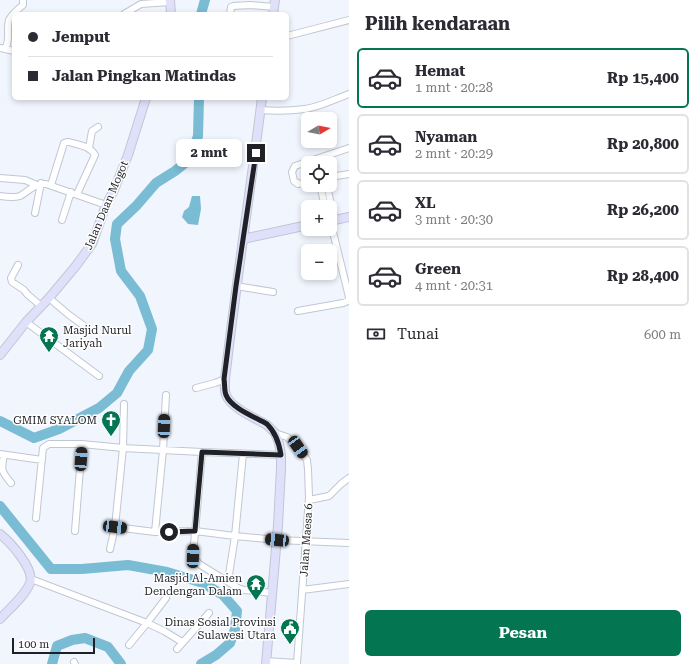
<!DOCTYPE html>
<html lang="id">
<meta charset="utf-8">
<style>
:root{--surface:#fff;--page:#f2f2f3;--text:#2b2b33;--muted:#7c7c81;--line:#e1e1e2;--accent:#037651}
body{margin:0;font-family:"Roboto Serif",serif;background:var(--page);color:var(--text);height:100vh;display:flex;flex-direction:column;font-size:15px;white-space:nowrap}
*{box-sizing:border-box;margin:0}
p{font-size:13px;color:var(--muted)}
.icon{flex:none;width:22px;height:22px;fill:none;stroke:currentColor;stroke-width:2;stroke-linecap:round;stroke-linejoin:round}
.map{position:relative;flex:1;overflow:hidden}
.side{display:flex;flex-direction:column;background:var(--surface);width:348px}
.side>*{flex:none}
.guide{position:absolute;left:12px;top:12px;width:277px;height:88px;border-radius:6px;box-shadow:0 2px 6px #0003;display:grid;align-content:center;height:88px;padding:0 16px;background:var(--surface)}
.needle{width:26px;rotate:80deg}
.controls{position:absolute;left:301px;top:112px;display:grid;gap:8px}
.controls a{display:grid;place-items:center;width:36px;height:36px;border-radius:6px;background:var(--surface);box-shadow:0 2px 6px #0003;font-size:20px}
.scale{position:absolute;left:12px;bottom:10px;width:83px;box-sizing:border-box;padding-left:4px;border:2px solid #1f2126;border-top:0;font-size:11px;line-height:14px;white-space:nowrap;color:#1f2126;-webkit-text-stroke:3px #fff;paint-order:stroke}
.end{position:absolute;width:18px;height:18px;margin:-9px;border:5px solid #1f2126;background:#fff;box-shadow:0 0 0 2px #fff}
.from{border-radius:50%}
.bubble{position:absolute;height:28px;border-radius:6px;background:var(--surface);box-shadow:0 2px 6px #0003;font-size:13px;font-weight:700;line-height:28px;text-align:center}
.car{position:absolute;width:12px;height:24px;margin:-12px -6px;border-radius:5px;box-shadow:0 0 3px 1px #0007;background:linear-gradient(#222 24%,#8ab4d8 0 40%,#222 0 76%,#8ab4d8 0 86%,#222 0)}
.guide b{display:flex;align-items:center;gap:14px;height:38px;font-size:15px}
.guide b+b{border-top:1px solid var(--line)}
.guide i{width:10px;height:10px;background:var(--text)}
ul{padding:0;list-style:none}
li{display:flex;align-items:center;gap:12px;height:60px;margin:0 8px 6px;padding:0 8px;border:2px solid var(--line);border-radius:6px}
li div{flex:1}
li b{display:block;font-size:15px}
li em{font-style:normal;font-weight:700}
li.selected{border-color:var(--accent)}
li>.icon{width:36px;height:36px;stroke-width:1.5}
h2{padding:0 16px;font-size:18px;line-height:48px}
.pay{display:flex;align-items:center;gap:10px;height:44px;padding:0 16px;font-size:15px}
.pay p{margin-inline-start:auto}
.primary-button{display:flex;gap:8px;margin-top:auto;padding:8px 16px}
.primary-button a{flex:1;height:46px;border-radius:6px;background:var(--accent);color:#fff;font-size:16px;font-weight:700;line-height:46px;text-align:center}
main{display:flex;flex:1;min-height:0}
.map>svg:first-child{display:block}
.water{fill:#79bcd4}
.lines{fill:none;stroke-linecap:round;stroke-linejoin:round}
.river{stroke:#79bcd4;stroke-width:10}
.street-casing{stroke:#c0c7d3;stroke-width:8}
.secondary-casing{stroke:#c0c7d3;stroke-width:10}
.street{stroke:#fff;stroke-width:6}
.secondary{stroke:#e0e0fb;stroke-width:8}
.route{stroke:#1f2126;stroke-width:5}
.labels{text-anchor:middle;stroke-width:3;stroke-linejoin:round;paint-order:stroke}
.street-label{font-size:11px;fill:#1f2126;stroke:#fff}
.poi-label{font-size:11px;fill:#1f2126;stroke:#fff;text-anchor:end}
</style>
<main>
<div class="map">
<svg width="349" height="664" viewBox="0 0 349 664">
<rect width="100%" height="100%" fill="#f1f5fd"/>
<path class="water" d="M192 196H200L201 209 198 225 188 224 182 217 184 211 189 207Z"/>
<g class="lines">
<path class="river" d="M201 14 205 0
M0 421 34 438 59 429 99 408 117 393 129 371 148 350 152 329 140 296 121 271 115 239 117 224 137 205 156 183 175 171 190 159 198 136 199 98
M0 506 51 569H82L128 565 167 572 203 583 223 595 237 611 235 629 230 643 216 655 201 664
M52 664 57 646 72 640 85 638 108 647 121 664"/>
<g class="street-casing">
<path id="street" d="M124 14 141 4 170 2
M230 14 231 7 233 6 250 5 274 7
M287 36 349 20
M0 48 14 51
M5 49C11 40 6 29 9 20 12 14 18 9 23 5V0
M261 110C275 111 290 111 305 109 320 107 335 99 349 94
M89 148 92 131 98 127
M330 177 349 174
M0 178 25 180 37 185
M308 182 298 184 294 181 292 172 295 166 349 148
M51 185 64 143 67 142H69C79 145 90 146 95 155L77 194
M320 185 325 207
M327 185 334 220 332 222
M0 196C6 197 14 198 20 196 29 191 35 183 46 184L106 205
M35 213 41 183
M62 220 71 192
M18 265 11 278 12 282 24 290 27 294 41 306
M236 286 273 292
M49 298 69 315 83 325
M298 311 343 303 348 301 349 297 348 293 331 224 330 223
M26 322 99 376
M196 388 215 383 225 379
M202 452 193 556 199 564 238 588 244 590 272 593
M0 454 42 460
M4 455C1 470 1 471 11 483
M309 500 329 496 341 484 349 478
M36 518 43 448 49 444H82L123 448 202 452 281 455
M115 527 155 532 195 531 235 536 277 540 349 543
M75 531 82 444
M155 532 163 450 166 395
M110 549 115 527 123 448 124 404
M31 579 147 623 129 645
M228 581 235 536 243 454
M302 590 349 584
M166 598 147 623 164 631 182 642
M177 649 209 613
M266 661 297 663 309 497 308 469 307 460 298 447 287 437 275 433
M74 662 75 664"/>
</g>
<g class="secondary-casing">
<path id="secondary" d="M170 0 171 14
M273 14 275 0
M262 98C250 192 236 285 225 379 225 384 224 390 226 395 231 408 255 418 267 425L275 433 279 443 281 455V468L278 525 266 664
M330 221 349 217
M243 239 308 225
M0 355 26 322 49 298 75 267 92 244 106 205 114 190 128 155 146 98
M0 534C10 542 35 569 30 583 25 596 9 609 0 619"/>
</g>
<use href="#street" class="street"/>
<use href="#secondary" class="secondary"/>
</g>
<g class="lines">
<path class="route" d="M169 532 195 531 202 452 281 455C279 443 276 433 267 424 255 417 231 408 226 395 224 390 225 384 224 379L236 286 256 153"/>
</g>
<defs>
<g id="temple-pin" transform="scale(1)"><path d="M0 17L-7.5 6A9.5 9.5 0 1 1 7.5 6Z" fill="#037651" stroke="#fff"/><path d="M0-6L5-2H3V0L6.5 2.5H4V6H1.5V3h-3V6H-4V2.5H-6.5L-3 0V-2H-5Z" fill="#fff"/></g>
<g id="church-pin" transform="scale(1)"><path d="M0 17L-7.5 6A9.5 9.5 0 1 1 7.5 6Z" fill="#037651" stroke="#fff"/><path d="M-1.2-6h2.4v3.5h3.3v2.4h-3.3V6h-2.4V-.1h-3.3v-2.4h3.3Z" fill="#fff"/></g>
<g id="civic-pin" transform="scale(1)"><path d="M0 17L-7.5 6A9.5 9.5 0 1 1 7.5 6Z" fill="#037651" stroke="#fff"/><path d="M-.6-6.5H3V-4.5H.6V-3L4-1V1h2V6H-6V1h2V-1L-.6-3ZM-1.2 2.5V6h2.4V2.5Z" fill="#fff"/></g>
</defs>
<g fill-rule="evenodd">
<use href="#temple-pin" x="49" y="336"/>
<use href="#church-pin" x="111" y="420"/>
<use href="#temple-pin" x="256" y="584"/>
<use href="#civic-pin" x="290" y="628"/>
</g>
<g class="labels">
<g class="street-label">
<text transform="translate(106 205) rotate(-67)" y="4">Jalan Daan Mogot</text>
<text transform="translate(306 540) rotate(-86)" y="4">Jalan Maesa 6</text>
</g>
<g class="poi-label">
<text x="63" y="334" text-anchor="start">Masjid Nurul<tspan x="63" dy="13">Jariyah</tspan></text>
<text x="97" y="424">GMIM SYALOM</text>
<text x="242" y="582">Masjid Al-Amien<tspan x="242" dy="13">Dendengan Dalam</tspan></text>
<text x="276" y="626">Dinas Sosial Provinsi<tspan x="276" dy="13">Sulawesi Utara</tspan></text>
</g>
</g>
</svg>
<div class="controls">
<a><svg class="needle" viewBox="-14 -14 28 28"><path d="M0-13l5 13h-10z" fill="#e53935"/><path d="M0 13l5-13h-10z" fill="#7c7c81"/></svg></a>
<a><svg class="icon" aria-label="locate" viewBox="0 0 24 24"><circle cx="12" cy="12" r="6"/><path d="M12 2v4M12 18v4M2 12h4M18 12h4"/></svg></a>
<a>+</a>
<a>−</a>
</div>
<div class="scale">100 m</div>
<i class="end from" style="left:169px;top:532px"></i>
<i class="end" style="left:256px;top:153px"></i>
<div class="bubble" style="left:176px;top:139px;width:66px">2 mnt</div>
<i class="car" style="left:164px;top:426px;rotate:2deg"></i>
<i class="car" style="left:298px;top:447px;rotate:145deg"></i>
<i class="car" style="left:81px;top:459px;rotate:4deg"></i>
<i class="car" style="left:115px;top:527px;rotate:97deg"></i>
<i class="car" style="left:277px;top:540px;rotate:276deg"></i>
<i class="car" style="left:193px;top:556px;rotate:2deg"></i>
<div class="guide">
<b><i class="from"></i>Jemput</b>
<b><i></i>Jalan Pingkan Matindas</b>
</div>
</div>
<section class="side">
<h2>Pilih kendaraan</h2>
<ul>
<li class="selected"><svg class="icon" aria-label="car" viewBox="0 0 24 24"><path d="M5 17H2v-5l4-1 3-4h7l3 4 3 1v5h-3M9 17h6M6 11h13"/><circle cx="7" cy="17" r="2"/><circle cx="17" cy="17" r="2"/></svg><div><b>Hemat</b><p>1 mnt · 20:28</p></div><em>Rp 15,400</em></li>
<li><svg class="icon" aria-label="car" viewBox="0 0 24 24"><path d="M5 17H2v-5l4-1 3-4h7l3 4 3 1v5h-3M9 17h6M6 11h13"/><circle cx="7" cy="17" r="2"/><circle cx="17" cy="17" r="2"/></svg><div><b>Nyaman</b><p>2 mnt · 20:29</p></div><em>Rp 20,800</em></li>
<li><svg class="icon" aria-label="car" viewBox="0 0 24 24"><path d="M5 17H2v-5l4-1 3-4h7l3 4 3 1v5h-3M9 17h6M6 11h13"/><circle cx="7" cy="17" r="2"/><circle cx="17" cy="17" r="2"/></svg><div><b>XL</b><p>3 mnt · 20:30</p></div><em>Rp 26,200</em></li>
<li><svg class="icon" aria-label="car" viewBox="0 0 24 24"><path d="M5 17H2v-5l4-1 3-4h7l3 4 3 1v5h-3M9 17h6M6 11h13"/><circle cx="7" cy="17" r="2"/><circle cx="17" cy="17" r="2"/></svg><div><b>Green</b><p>4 mnt · 20:31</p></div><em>Rp 28,400</em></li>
</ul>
<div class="pay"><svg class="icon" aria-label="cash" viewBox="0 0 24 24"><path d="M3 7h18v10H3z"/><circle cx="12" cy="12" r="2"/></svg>Tunai<p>600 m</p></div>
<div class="primary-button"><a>Pesan</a></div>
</section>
</main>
